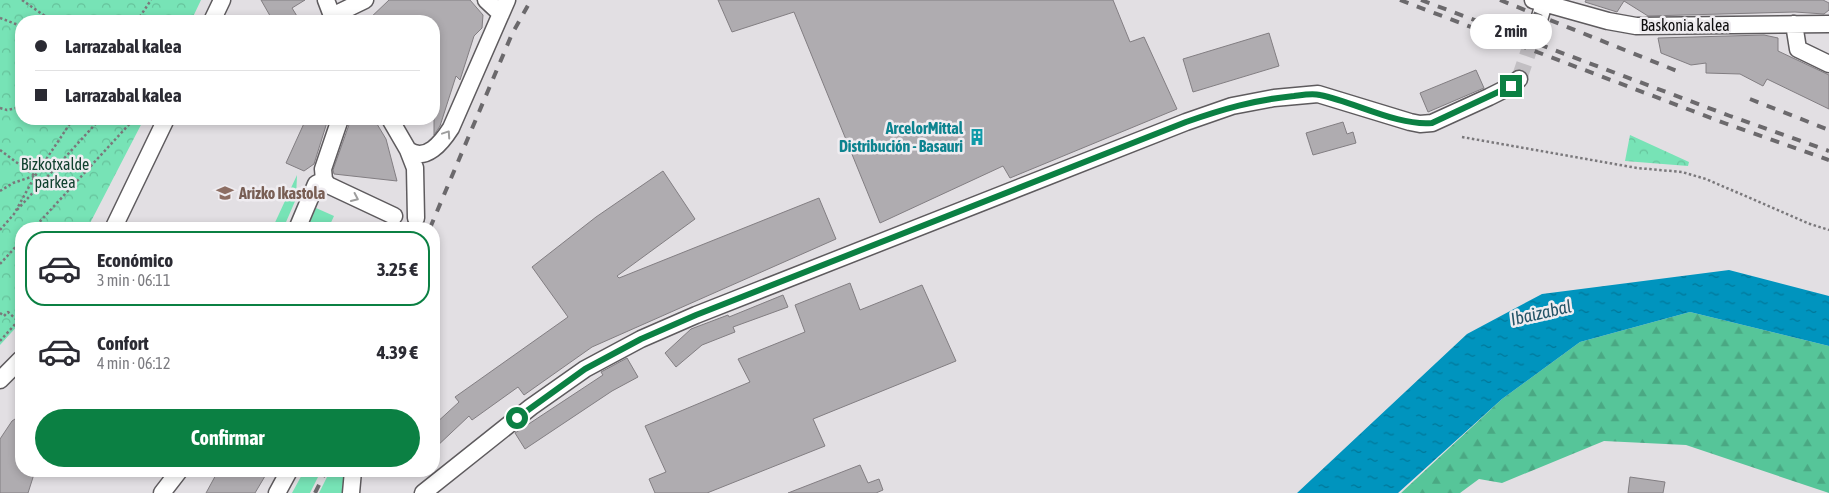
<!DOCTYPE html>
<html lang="es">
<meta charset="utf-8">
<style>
:root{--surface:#fff;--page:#f7f7f7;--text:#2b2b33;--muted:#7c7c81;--line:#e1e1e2;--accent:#0b8043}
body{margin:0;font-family:"Asap Condensed",sans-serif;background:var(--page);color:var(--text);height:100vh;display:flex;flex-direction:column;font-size:19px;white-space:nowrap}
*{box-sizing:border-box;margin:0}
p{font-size:16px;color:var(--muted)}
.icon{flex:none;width:28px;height:28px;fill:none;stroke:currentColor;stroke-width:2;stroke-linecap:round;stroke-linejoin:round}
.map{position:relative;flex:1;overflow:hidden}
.details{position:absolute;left:15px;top:222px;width:425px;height:255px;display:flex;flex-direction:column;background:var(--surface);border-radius:20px;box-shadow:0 2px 8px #0003}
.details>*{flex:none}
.top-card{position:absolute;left:15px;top:15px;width:425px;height:110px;border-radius:20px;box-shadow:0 2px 8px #0003;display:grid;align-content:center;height:110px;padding:0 20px;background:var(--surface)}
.end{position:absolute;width:22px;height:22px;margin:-11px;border:6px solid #0b8043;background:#fff;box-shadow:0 0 0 2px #fff}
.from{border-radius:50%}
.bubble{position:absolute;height:35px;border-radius:18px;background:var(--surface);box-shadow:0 2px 8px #0003;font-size:16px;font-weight:700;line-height:35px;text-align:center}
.top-card b{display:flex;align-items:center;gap:18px;height:48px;font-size:19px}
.top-card b+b{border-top:1px solid var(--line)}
.top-card i{width:12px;height:12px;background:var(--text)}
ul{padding:9px 0 0;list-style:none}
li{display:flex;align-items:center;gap:15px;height:75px;margin:0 10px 8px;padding:0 10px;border:2px solid transparent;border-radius:20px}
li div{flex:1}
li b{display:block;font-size:19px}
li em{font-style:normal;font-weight:700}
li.active{border-color:var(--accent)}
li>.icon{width:45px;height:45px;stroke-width:1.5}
.primary-button{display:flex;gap:10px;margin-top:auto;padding:10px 20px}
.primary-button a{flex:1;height:58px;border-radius:30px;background:var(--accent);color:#fff;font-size:20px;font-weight:700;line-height:58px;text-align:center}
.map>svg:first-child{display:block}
.grass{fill:#77e3b6}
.forest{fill:url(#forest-firs)}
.park{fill:url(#park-crowns)}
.water{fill:url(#water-ripples)}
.building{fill:#afacb0;stroke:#827e82}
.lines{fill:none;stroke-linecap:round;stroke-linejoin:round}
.minor-tunnel{stroke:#c2bfc3;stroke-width:16;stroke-dasharray:16 8;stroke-linecap:butt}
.minor-casing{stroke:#5e5b5e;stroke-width:19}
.path{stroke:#7a787b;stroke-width:2.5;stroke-dasharray:2.5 2.5;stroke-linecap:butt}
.minor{stroke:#fff;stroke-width:16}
.rail{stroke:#6b696c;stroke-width:4;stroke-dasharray:9 9;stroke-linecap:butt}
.oneway{stroke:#9e9e9e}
.route{stroke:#0b8043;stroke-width:6}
.labels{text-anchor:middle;stroke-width:5;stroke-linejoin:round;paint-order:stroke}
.street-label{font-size:16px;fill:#0d0c0d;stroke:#efecf0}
.culture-label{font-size:16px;font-weight:bold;fill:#0d838f;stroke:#efecf0;text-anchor:end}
.park-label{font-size:16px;fill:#10402e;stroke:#efecf0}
.education-label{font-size:16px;font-weight:bold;fill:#785e54;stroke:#efecf0;text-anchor:start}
.water-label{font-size:18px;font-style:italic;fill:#245467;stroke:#efecf0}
</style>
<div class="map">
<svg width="1829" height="493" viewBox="0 0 1829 493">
<defs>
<pattern id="forest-firs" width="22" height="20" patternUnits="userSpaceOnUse" patternTransform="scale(1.25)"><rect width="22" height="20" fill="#56c599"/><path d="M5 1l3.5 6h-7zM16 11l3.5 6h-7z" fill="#4aa883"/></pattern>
<pattern id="park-crowns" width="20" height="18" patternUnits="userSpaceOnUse" patternTransform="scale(1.25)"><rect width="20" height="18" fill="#77e3b6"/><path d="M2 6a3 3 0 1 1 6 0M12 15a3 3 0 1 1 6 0" fill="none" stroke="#66c29b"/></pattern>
<pattern id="water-ripples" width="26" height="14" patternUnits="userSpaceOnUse" patternTransform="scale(1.25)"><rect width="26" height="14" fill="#0094be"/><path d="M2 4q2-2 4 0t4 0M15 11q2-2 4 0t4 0" fill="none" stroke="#017799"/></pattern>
</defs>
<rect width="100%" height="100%" fill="#e2dfe3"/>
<path class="grass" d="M297 175 296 199 283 229H272Z
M316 208 334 216 328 229H307Z
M304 471H321L310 493H292Z
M330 471H344L342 493H319Z"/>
<path class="forest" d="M1690 312 1829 346V493L1686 445 1604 441 1502 483 1479 479 1460 493H1401L1502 399 1580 342Z"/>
<path class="park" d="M0 0H201L191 21H21V119H144L87 229H21V322L0 345Z
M1630 135 1689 162 1688 166 1625 161Z"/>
<path class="water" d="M1729 270 1829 296V346L1690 312 1580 342 1502 399 1398 493H1297L1467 334 1542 294Z"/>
<path class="building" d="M261 0H305L292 8 300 21H273Z
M389 0H470L483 15 482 28 474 36 460 80 456 76 440 126 434 135V21H367Z
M718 0H1113L1130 42 1144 37 1177 109 1010 178 1003 166 880 223 794 12 732 32Z
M1586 0H1823L1829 3V10L1824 14 1795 12 1648 16 1624 1 1617 12 1585 2Z
M1269 33 1279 66 1193 92 1183 59Z
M1764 35 1778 38V51L1829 75V109L1767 79 1763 86 1740 74 1706 73V63L1691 65 1661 53 1658 38Z
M1476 70 1484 88 1428 112 1420 93Z
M306 119H328L314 164 304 171 286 163Z
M351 119H374L386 139 397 181 334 174 333 170Z
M1343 122 1347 134 1353 132 1356 143 1313 155 1306 133Z
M663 171 695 219 617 276 619 278 819 198 836 239 592 347 524 395 518 387 472 420 469 416 434 449V425L459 402 455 397 568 317 532 267 596 217Z
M850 283 860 310 922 285 956 361 813 419 825 446 707 493H655L649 479 666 472 645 426 750 382 738 359 805 332 795 305Z
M783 295 788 307 733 327 735 332 702 345 676 367 665 353 691 329 728 315 729 317Z
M627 358 638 377 612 391 525 449 515 433 603 375 601 372Z
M21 415V471H35L28 493H0V439L12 421Z
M860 465 868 483 879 479 883 490 876 493H788Z
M218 471H268L255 493H206Z
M1630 477 1665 482 1663 493H1628Z"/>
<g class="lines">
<path class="minor-tunnel" d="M1519 79 1536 30"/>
<g class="minor-casing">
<path id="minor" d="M326 0 334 21
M486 0 501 14
M1533 0 1608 21 1636 26 1829 24
M332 16 365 0
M212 21 222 0
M1794 24 1798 49 1829 64
M1536 30 1545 0
M340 119 323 169 324 180 328 185 394 216
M390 119 408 150 415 168 416 218
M408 150C426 163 442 142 451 128L507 0
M113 229 166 119
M297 229 316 184 324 180
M0 380 21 359
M162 493 179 471
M277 493 289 471
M351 493 353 471
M423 493 531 407 585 369 641 339 696 315 1186 122 1232 106 1274 98 1318 94 1410 122 1420 124 1432 123 1489 97 1511 86 1519 79"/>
</g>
<path class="path" d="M22 0 52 21
M0 18 21 26
M137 21 151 0
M194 21 198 18
M0 108 7 110 21 107
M1462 137 1637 168 1682 172 1706 179 1810 224 1829 230
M0 150 35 176
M0 191 13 183 34 176
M17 210 100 119
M33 229 134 119
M0 230 14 214 35 176 73 119
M0 264 21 241
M0 313 4 316 8 312 18 321
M0 341 18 321 21 323"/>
<use href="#minor" class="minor"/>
<path class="rail" d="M1400 0 1727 124 1829 160
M1421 0 1730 116 1829 151
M1500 0 1682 73
M1750 99 1829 130
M430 228 512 34 531 0
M315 493 326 471"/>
</g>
<defs><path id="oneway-chevron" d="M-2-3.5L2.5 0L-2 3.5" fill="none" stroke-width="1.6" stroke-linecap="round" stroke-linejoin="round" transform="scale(1.25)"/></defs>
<g class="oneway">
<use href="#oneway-chevron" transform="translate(447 134) rotate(-56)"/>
<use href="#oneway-chevron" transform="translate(355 198) rotate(25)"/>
</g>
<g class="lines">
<path class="route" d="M517 418 585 369 641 339 696 315 1186 122C1223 109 1254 100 1294 96 1302 95 1312 93 1320 95 1355 102 1397 126 1432 123L1511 86"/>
</g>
<defs>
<g id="building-bare" transform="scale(1.35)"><path d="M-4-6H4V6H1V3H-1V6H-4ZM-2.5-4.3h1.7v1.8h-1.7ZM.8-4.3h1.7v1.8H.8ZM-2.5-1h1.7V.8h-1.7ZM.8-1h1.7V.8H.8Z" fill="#0f9aa8" stroke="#efecf0" stroke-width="2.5" paint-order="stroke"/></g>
<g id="school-bare" transform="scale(1.35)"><path d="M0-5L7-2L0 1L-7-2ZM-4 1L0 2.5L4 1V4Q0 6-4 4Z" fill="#8d6e63" stroke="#efecf0" stroke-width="2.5" paint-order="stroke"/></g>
</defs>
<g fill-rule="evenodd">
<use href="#building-bare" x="977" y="137"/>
<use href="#school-bare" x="225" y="193"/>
</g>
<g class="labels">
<g class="street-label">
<text x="1685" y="31">Baskonia kalea</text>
</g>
<g class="culture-label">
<text x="963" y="134">ArcelorMittal<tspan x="963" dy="18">Distribución - Basauri</tspan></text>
</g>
<g class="park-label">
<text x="55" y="170">Bizkotxalde<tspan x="55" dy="18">parkea</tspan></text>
</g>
<g class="education-label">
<text x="239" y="199">Arizko Ikastola</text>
</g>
<g class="water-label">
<text transform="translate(1541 313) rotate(-13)" y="6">Ibaizabal</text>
</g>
</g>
</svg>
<i class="end from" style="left:517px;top:418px"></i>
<i class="end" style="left:1511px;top:86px"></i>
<div class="bubble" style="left:1470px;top:14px;width:82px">2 min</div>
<div class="top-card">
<b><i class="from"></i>Larrazabal kalea</b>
<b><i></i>Larrazabal kalea</b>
</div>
<section class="details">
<ul>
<li class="active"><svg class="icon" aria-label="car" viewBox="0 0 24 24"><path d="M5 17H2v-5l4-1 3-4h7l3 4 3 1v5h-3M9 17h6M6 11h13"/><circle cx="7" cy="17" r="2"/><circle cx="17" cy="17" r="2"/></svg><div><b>Económico</b><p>3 min · 06:11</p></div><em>3.25 €</em></li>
<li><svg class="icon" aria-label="car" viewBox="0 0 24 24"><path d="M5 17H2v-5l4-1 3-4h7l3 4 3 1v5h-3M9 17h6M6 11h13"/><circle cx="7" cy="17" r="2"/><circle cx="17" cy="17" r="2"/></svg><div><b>Confort</b><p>4 min · 06:12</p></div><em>4.39 €</em></li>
</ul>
<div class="primary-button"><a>Confirmar</a></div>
</section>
</div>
